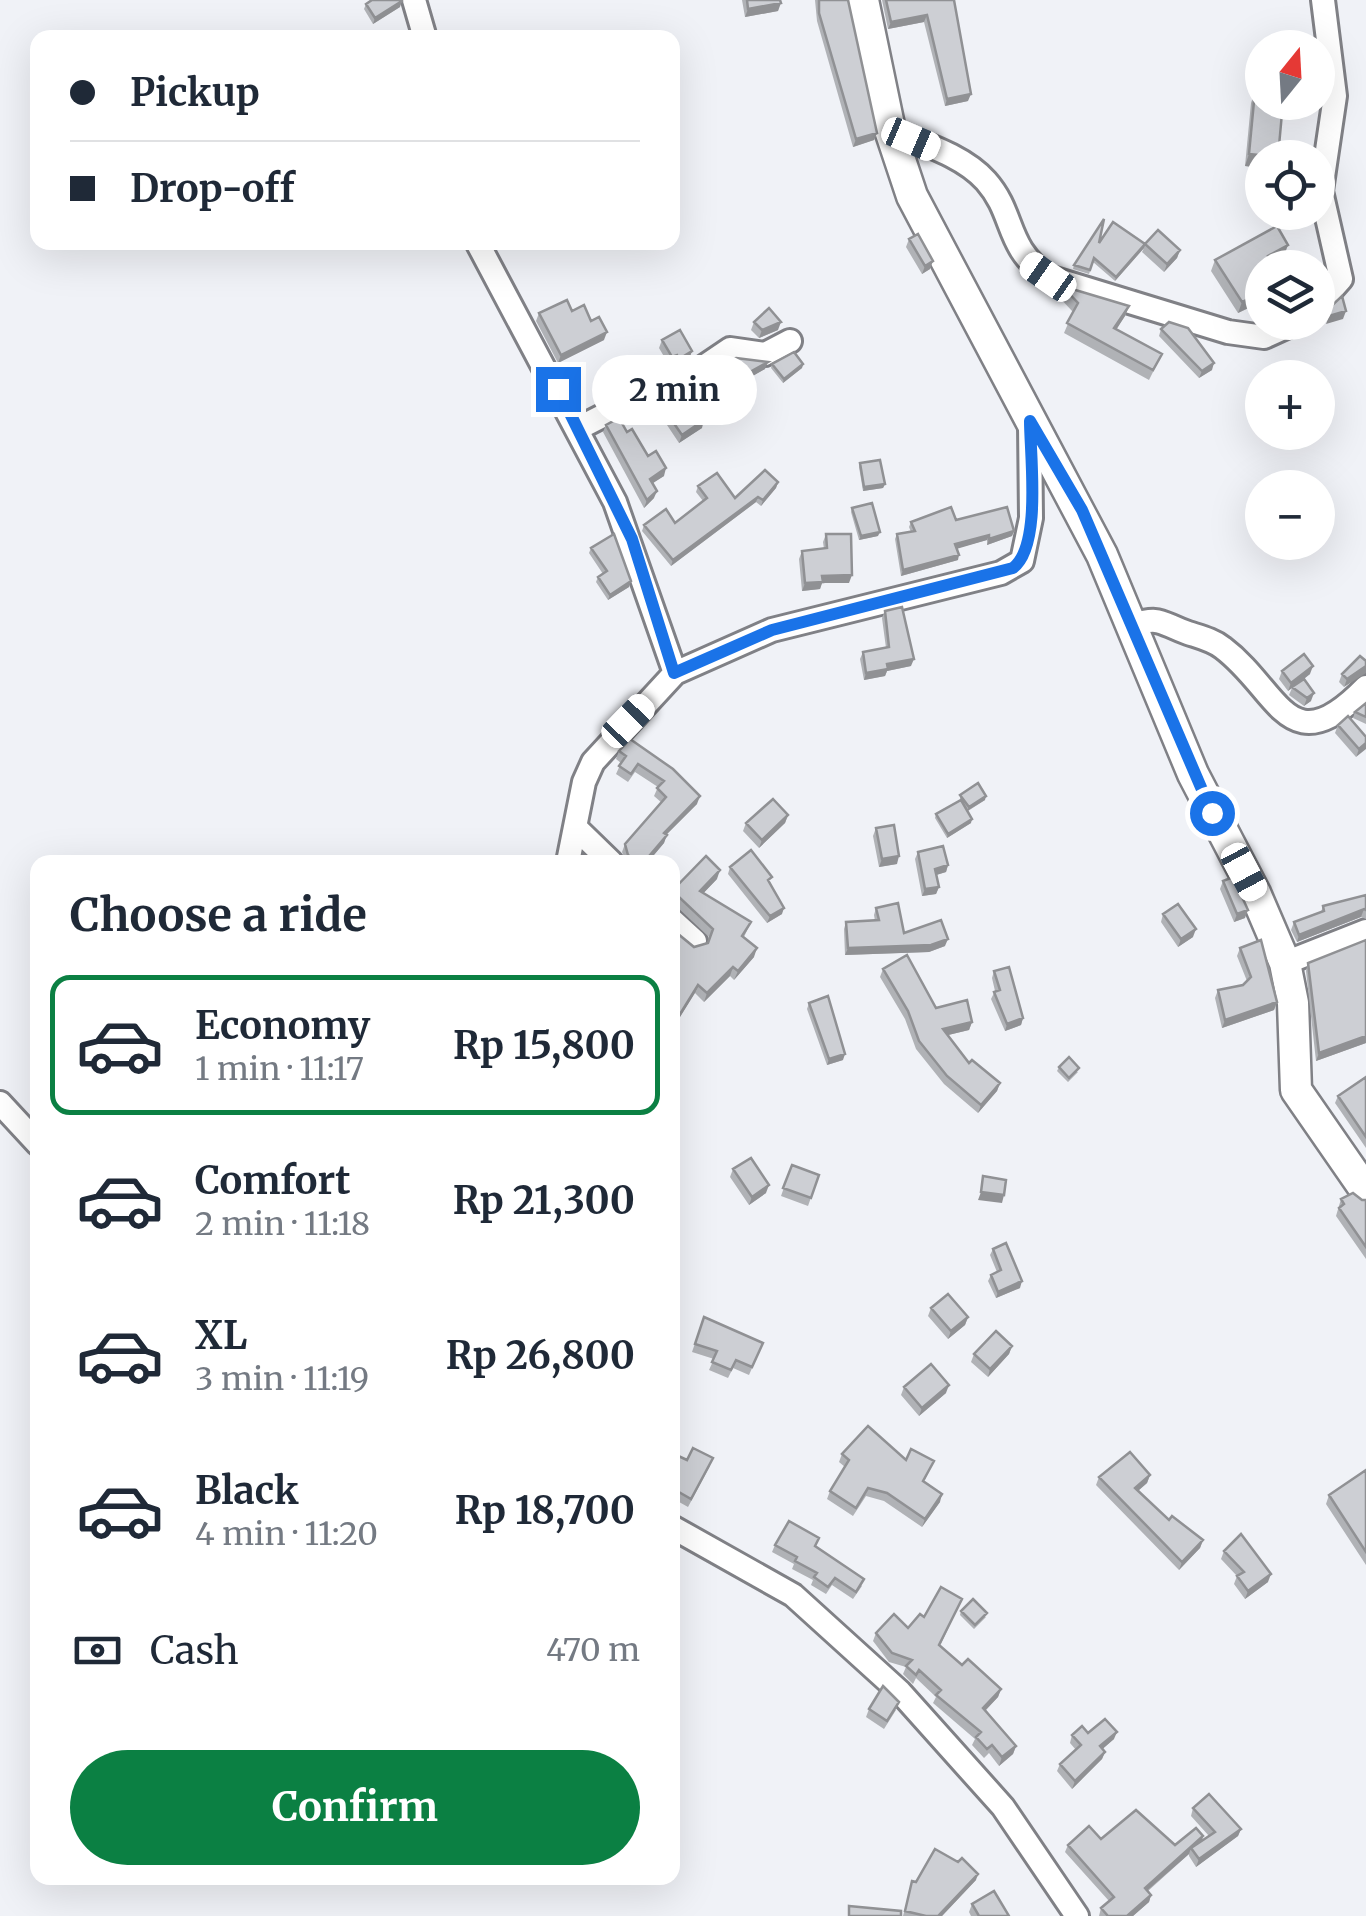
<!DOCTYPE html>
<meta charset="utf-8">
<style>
:root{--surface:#fff;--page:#f2f2f3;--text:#1f2937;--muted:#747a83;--line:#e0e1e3;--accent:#0b8043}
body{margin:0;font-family:Merriweather,serif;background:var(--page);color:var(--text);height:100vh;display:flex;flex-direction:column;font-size:38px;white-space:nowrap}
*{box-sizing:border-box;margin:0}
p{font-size:32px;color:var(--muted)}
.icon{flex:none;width:55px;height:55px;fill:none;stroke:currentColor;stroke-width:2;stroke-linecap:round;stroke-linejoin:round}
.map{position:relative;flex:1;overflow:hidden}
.details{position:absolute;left:30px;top:855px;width:650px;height:1030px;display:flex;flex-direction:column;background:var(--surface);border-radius:20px;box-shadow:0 10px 40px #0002}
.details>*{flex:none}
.banner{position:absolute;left:30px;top:30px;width:650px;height:220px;border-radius:20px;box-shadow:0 10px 40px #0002;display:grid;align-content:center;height:220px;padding:0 40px;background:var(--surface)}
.needle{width:65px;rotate:18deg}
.controls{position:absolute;left:1245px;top:30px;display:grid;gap:20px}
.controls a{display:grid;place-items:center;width:90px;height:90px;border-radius:50%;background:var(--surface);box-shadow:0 10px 40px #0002;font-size:50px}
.end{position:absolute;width:45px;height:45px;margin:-22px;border:12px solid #1a73e8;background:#fff;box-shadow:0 0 0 5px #fff}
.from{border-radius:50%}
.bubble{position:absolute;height:70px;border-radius:35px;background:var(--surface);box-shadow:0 10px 40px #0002;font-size:32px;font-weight:700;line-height:70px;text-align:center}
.car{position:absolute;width:30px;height:60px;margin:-30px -15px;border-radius:12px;box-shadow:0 0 8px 2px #0007;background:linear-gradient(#fff 24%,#345 0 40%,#fff 0 76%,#345 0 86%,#fff 0)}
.banner b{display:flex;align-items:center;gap:35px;height:95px;font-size:38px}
.banner b+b{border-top:2px solid var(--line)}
.banner i{width:25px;height:25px;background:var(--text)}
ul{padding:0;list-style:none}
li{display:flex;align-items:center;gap:30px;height:140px;margin:0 20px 15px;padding:0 20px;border:5px solid transparent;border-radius:20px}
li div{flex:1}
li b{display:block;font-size:38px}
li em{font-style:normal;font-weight:700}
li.selected{border-color:var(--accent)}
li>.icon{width:90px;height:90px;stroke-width:1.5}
h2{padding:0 40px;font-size:45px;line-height:120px}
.pay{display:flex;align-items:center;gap:25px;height:110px;padding:0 40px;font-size:38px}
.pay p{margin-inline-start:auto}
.action{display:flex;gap:20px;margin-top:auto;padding:20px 40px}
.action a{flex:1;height:115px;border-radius:60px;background:var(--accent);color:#fff;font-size:40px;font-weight:700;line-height:115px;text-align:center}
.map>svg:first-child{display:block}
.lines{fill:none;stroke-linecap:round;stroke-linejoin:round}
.street-casing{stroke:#808186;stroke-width:28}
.secondary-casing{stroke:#808186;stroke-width:35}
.street{stroke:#fff;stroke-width:22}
.secondary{stroke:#fff;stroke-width:30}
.wall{fill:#b0b2b6}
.shaded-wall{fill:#909194}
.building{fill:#cdcfd4;stroke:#909194;stroke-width:2.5}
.route{stroke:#1a73e8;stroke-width:12}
</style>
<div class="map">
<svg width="1366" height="1916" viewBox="0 0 1366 1916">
<rect width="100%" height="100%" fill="#f0f2f7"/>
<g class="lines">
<g class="street-casing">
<path id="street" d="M414 0 425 38
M890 130C921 143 963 155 986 181 1016 215 1004 246 1048 277L1228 332 1264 337 1297 322
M477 242 615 502 675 673
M1318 305 1341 279 1321 191 1335 96 1323 0
M579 428 618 408 656 399 730 349 765 354 790 341
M1130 625C1163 616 1159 623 1188 633 1200 637 1213 640 1223 648 1280 691 1288 767 1366 687
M576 828 611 862
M568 862 584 782 593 762 675 673 772 630 1001 573 1022 561 1031 518 1030 424
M672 920 695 941
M1285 963 1366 931
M0 1103 38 1144
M672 1527 793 1595 900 1692 1003 1807 1077 1916"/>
</g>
<g class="secondary-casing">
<path id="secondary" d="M863 0 890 130 912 196 1102 555 1193 774 1255 893 1285 963 1293 1003 1296 1090 1366 1191"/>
</g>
<use href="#street" class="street"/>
<use href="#secondary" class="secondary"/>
</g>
<path class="wall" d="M742 0H780L778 11 745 17Z
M815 0H848L877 133 874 140 853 147 817 21Z
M882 0H954L968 101 945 106 924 22 888 29Z
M366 4 400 7 373 24 364 9Z
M1255 91 1262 158V168L1245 166 1251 103Z
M909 239 930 269 922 274 906 247Z
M1099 243 1145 244 1180 250 1177 258 1164 272 1142 252 1144 248 1115 281 1093 262 1089 274 1073 269 1074 265Z
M1284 256 1262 268V302L1238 313 1211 271 1215 260Z
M1062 286 1129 306 1125 316 1116 329 1162 354 1149 380 1064 333 1073 312 1058 296Z
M572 311 591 321 604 340 558 363 536 321 539 313Z
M754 322 778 330 759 338 751 330Z
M1161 329 1212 370 1199 378 1159 336Z
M662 340 692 351 689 359 677 367 674 362 669 365 659 348Z
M772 364H803L802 368 783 383 771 368Z
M765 369 743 381 746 398 727 406 713 379 715 372Z
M633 382 630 390 599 401 595 394 598 386Z
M664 409 702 428 679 443 661 416Z
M606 425 627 432 664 476 652 483 654 498 644 508 603 432Z
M860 463 885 484 883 488 863 491 859 467Z
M778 482 776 488 761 506 756 502 671 566 642 531 644 525 675 523 703 501 696 492 698 486 735 498Z
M852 508 878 536 859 540 851 512Z
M956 520 1014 531 1012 536 987 545V540L957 548 958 560 901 576 895 539 897 534 911 532 909 527 911 522Z
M826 534 849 583H822L820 589 802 591 799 559 802 551 824 549 823 542Z
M591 548 629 587 608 600 596 582 598 577 603 574 589 553Z
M885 611 911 666 887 671 885 676 864 680 860 659 863 652 886 648 882 618Z
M1360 656 1344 687 1339 682 1342 674Z
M1282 671 1310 674 1304 679 1311 701 1304 706 1289 695 1292 688 1288 691 1279 679Z
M1366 703V724L1353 718 1355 712Z
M1338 725 1366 737 1356 757 1335 733Z
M619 751 697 804 666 835 664 843 648 862H626L622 852 625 844 662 803 654 796 658 787 635 772 628 782 616 774 621 763 616 759Z
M960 795 985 800 968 811 971 823 947 838 935 818 936 814 960 800Z
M788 815 785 823 759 848 743 831 746 823Z
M876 828 897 864 879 867 873 836Z
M918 852 948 865 946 872 936 875 939 887 936 894 922 896 915 859Z
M730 867 770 882 782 914 767 923 728 874Z
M717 879 703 893 751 922 744 937 754 957 734 980 730 976 704 1002 695 993 694 947 708 943 709 937 676 906H672V891Z
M1223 881 1245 918 1234 922 1220 889Z
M1366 895V919L1361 917 1297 942 1291 930 1294 922 1321 912 1323 906Z
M876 908 904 933 945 946 929 952 845 955 844 929 846 922 875 921 874 915Z
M1163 914 1193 937 1178 947 1161 922Z
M1366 940V1043L1316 1061 1306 971 1308 963Z
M1240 948 1277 1002 1274 1010 1222 1028 1215 998 1218 990 1243 985 1247 981 1237 956Z
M883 969 936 1008 972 1022 969 1030 948 1035 969 1063 1000 1083 997 1091 978 1113 944 1084 916 1049 905 1019 880 977Z
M994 971 1023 1018 1021 1025 1005 1031 991 999 995 991 992 978Z
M809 1003 843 1060 827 1065 807 1009Z
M1059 1067 1078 1072 1068 1082 1057 1071Z
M1366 1077V1148L1335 1103 1338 1096Z
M792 1165 819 1175 808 1206 781 1196Z
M733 1169 766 1193 749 1205 730 1177Z
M1341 1199 1366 1200V1259L1336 1216Z
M993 1249 1020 1288 996 1298 988 1281 991 1275 997 1272 990 1255Z
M931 1308 968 1317 965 1325 948 1339 928 1316Z
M704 1317 763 1343 749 1375 733 1368 728 1378 709 1370 714 1359 692 1352Z
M1012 1346 1009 1354 988 1377 971 1362 974 1354Z
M904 1387 946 1393 919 1416 901 1395Z
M672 1453 687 1460 710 1466 688 1507 672 1498Z
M842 1454 934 1461 924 1482 940 1502 922 1527 884 1501 866 1496 853 1516 827 1499 830 1491 845 1467 839 1462Z
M1366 1470V1565L1326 1504 1329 1495Z
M1150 1475 1147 1483 1138 1491 1169 1520 1203 1540 1200 1548 1179 1570 1096 1485 1099 1477Z
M775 1545 816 1546 862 1586 853 1599 832 1585 826 1594 811 1585 813 1580 792 1569 794 1564 772 1552Z
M1224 1551 1268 1582 1245 1599 1234 1584 1237 1576 1221 1559Z
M962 1599 940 1646 962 1665 1001 1689 998 1697 986 1710 1016 1746 1013 1754 999 1766 989 1753 984 1758 972 1745 975 1739 933 1703 936 1697 916 1678 913 1684 903 1674 906 1667 889 1662 873 1641 876 1633 908 1628 924 1617Z
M961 1611 986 1617 974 1629 960 1615Z
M869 1709 896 1710 884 1729 866 1717Z
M1088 1733 1114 1739 1102 1749 1105 1752 1102 1759 1072 1789 1057 1771 1060 1764 1076 1750 1070 1743 1072 1735Z
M1193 1808 1241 1829 1238 1836 1196 1867 1189 1856V1854L1148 1891 1151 1895 1149 1902 1133 1916H1099L1101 1908 1109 1901 1065 1852 1068 1845 1101 1839 1175 1845 1203 1836 1202 1841 1209 1836 1191 1816Z
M976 1880 942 1916H903L912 1881Z
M972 1904 1009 1916H971L969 1912Z"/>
<path class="shaded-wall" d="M402 1 400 7 373 24 375 18Z
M781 3 778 11 745 17 748 9Z
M927 15 924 22 888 29 891 22Z
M971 94 968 101 945 106 947 99Z
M877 133 874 140 853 147 856 139Z
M1249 154 1278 158H1262V168L1245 166Z
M1145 244 1144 248 1115 281 1116 277Z
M1288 245 1284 256 1264 267 1268 256Z
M1180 250 1177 258 1164 272 1167 264Z
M933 261 930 269 922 274 925 266Z
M1262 292V301L1238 313 1242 302Z
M1129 306 1125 316 1111 338 1114 328Z
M1346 311 1343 319 1326 324 1329 316Z
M781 322 778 330 759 338 762 330Z
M607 332 604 340 558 363 561 355Z
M692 351 689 359 677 367 679 359Z
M768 362 765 369 739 384 741 377Z
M1214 363 1212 370 1199 378 1202 371Z
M803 364 802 368 783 383 784 379Z
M633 382 630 390 599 401 602 393Z
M748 391 746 398 727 406 730 399Z
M704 420 702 428 679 443 682 435Z
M666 468 664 476 647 487 650 479Z
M778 482 776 488 761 506 763 500Z
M885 484 883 488 863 491 864 487Z
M657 491 654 498 644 508 647 500Z
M758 497 756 502 671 566 673 560Z
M1014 531 1012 536 987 545 989 539Z
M880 532 878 536 859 540 861 536Z
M989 535 987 540 953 550 955 544Z
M959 555 958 560 901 576 903 570Z
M852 575 849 583H822L820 589 802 591 805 583 822 576Z
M631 581 629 587 608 600 610 595Z
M914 659 911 666 887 671 885 676 864 680 866 673 887 664Z
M1313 666 1310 674 1288 691 1291 683Z
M1366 666V673L1344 687 1347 679Z
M1314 693 1311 701 1304 706 1307 698Z
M1366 743V749L1356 757 1359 749Z
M700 796 697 804 661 840 664 833Z
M986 796 985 800 967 811 969 807Z
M788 815 785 823 759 848 762 840Z
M972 819 971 823 947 838 948 834Z
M667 835 664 843 648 862H644Z
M899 856 897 864 879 867 882 859Z
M948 865 946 872 933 876 935 869Z
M720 870 717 879 697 900 700 891Z
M939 887 936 894 922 896 925 889Z
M672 897H679L676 906H672Z
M784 908 782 914 767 923 770 916Z
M1364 909 1361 917 1297 942 1299 935Z
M1248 910 1245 918 1234 922 1237 914Z
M1196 929 1193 937 1178 947 1181 939Z
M948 939 945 946 929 952 845 955 848 948Z
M757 948 754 957 734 980 738 971Z
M733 967 730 976 704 1002 707 993Z
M698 985 695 993 672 1030V1027Z
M1277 1002 1274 1010 1222 1028 1225 1020Z
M1023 1018 1021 1025 1005 1031 1007 1024Z
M972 1022 969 1030 940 1037 943 1029Z
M1366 1036V1043L1316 1061 1319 1053Z
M845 1054 843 1060 827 1065 829 1059Z
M1000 1083 997 1091 978 1113 981 1105Z
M769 1185 766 1193 749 1205 752 1197Z
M981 1192 1004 1195 1002 1203 978 1200Z
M1022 1281 1020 1288 996 1298 998 1292Z
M968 1317 965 1325 948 1339 951 1331Z
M1012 1346 1009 1354 988 1377 990 1369Z
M949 1385 946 1393 919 1416 922 1408Z
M1150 1475 1147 1483 1132 1496 1135 1488Z
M942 1494 940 1502 922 1527 925 1519Z
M1203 1540 1200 1548 1179 1570 1182 1562Z
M1271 1574 1268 1582 1245 1599 1248 1591Z
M1001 1689 998 1697 980 1716 983 1708Z
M1117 1732 1114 1739 1098 1753 1100 1746Z
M1016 1746 1013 1754 999 1766 1002 1757Z
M1105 1752 1102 1759 1072 1789 1075 1781Z
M1241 1829 1238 1836 1196 1867 1199 1859Z
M1203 1836 1201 1844 1191 1848 1189 1854 1142 1895 1145 1888Z
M978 1874 976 1880 942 1916H938Z
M1151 1895 1149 1902 1133 1916H1127Z"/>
<path class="building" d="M372 0H402V1L375 18 366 4Z
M747 0H780L781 3 748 9Z
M819 0H848L877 133 856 139 819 13Z
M886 0H954L971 94 947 99 927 15 891 22Z
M1255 91 1262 92V102H1283L1278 157 1249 154Z
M1104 219 1099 243 1113 222 1145 244 1116 277 1094 258 1090 270 1074 265Z
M1277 226 1288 245 1268 256 1275 268H1262V292L1242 302 1215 260Z
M1158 230 1180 250 1167 264 1145 244Z
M918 234 933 261 925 266 909 239Z
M1062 286 1129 306 1114 328 1162 354 1153 370 1067 323 1078 303Z
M1342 296 1346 311 1329 316 1327 310Z
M567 300 572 311 584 305 591 321 599 317 607 332 561 355 539 313Z
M769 308 781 322 762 330 754 322Z
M1169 322 1188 328 1214 363 1202 371 1161 329Z
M680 330 692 351 679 359 677 355 672 357 662 340Z
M794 352 803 364 784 379 772 364Z
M736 358 768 362 741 377 748 391 730 399 715 372Z
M626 370 633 382 602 393 598 386Z
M687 393 704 420 682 435 664 409Z
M619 418 627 432 632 429 648 456 656 451 666 468 650 479 657 491 647 500 606 425Z
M880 460 885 484 864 487 860 463Z
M765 470 778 482 763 500 758 497 673 560 644 525 666 509 675 523 707 498 698 486 717 473 735 498Z
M872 503 880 532 861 536 852 508Z
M951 507 956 520 1007 507 1014 531 989 539V535L955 544 959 555 903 570 897 534 915 531 911 522Z
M614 534 631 581 610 595 598 577 607 571 591 548Z
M826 534H851L852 575 822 576 823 582 805 583 802 551 827 548Z
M902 607 914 659 887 664 888 669 866 673 863 652 889 647 885 611Z
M1304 654 1313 666 1291 683 1282 671Z
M1360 656 1366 661V666L1347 679 1342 674Z
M1304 679 1314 693 1307 698 1292 687Z
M1366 703V717L1355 712Z
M1348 716 1366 737V743L1359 749 1338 725Z
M630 739 673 769 700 796 664 833 667 835 644 862H638L628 855 625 844 666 797 657 788 664 781 638 764 631 774 619 766 626 756 619 751Z
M978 783 986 796 969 807 960 795Z
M773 799 788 815 762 840 746 823Z
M961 800 972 819 948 834 936 814Z
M894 825 899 856 882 859 876 828Z
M943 846 948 865 935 869 939 887 925 889 918 852Z
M751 850 772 877 768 880 784 908 770 916 730 867Z
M706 856 720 870 700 891 751 922 742 936 757 948 738 971 733 967 707 993 698 985 672 1027V929L694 947 708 943 713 929 679 897H672V891Z
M1233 877 1248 910 1237 914 1223 881Z
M1366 895V910L1364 909 1299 935 1294 922 1324 911 1323 906Z
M898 903 904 933 941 920 948 939 931 945 848 948 846 922 879 920 876 908Z
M1178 904 1196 929 1181 939 1163 914Z
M1261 940 1277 1002 1225 1020 1218 990 1243 985 1251 977 1240 948Z
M1366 940V1036L1319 1053 1308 963Z
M907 955 936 1008 967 1000 972 1022 943 1029 969 1063 972 1060 1000 1083 981 1105 947 1076 919 1041 908 1011 883 969Z
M1009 967 1023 1018 1007 1024 994 992 1000 990 994 971Z
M828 996 845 1054 829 1059 809 1003Z
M1069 1057 1079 1068 1069 1078 1059 1067Z
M1366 1077V1137L1338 1096Z
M751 1158 769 1185 752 1197 733 1169Z
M792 1165 819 1175 811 1198 783 1188Z
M983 1176 1006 1180 1004 1195 981 1192Z
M1353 1193 1362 1200H1366V1247L1339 1208 1344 1204 1341 1199Z
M1006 1243 1022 1281 998 1292 991 1275 1001 1270 993 1249Z
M948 1294 968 1317 951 1331 931 1308Z
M704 1317 763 1343 752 1367 736 1360 731 1370 712 1362 717 1351 695 1344Z
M996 1331 1012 1346 990 1369 974 1354Z
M931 1364 949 1385 922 1408 904 1387Z
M868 1426 906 1460 911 1449 934 1461 923 1481 942 1494 925 1519 887 1493 868 1488 856 1508 830 1491 849 1460 842 1454Z
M693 1448 713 1458 691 1499 672 1488V1453L687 1460Z
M1130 1452 1150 1475 1135 1488 1169 1520 1172 1516 1203 1540 1182 1562 1099 1477Z
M1366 1470V1552L1329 1495Z
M789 1521 819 1538 815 1546 864 1579 856 1592 835 1578 828 1587 814 1577 817 1573 795 1561 797 1557 775 1545Z
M1241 1534 1271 1574 1248 1591 1237 1576 1244 1572 1224 1551Z
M941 1587 962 1599 939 1645 962 1665 968 1659 1001 1689 983 1708 1016 1746 1002 1757 992 1745 987 1749 976 1737 981 1732 936 1695 941 1690 919 1670 916 1675 906 1666 912 1660 892 1653 876 1633 894 1614 908 1628 920 1614 924 1617Z
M973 1599 987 1613 975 1625 961 1611Z
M883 1686 899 1702 887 1721 869 1709Z
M1105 1719 1117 1732 1100 1746 1105 1752 1075 1781 1060 1764 1081 1745 1072 1735 1082 1726 1088 1733Z
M1209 1794 1241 1829 1199 1859 1191 1848 1215 1832 1193 1808Z
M1136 1810 1175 1845 1196 1828 1203 1836 1145 1888 1151 1895 1127 1916H1108L1101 1908 1114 1897 1068 1845 1089 1826 1101 1839Z
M935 1849 958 1862 962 1858 978 1874 938 1916H926L905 1911 912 1881 916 1882Z
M994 1891 1009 1916H979L972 1904Z
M849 1906 901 1911V1916H849Z"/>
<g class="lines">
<path class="route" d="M558 389 632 539 674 673 772 630 1013 568C1042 546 1030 456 1030 421L1082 510 1212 813"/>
</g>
</svg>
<div class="controls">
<a><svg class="needle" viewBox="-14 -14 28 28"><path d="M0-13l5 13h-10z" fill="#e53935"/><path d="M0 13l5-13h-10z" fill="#747a83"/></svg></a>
<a><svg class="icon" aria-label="locate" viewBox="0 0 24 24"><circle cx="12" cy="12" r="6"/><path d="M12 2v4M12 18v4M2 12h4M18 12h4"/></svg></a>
<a><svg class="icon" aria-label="layers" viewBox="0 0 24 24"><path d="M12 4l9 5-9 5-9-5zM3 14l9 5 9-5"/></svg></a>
<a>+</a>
<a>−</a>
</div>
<i class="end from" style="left:1212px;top:813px"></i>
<i class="end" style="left:558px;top:389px"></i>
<div class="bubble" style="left:592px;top:355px;width:165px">2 min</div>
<i class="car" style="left:911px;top:139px;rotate:113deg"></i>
<i class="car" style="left:1048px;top:277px;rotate:305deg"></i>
<i class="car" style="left:628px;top:721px;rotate:44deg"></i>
<i class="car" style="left:1244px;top:872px;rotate:152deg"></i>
<div class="banner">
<b><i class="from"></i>Pickup</b>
<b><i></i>Drop-off</b>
</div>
<section class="details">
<h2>Choose a ride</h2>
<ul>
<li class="selected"><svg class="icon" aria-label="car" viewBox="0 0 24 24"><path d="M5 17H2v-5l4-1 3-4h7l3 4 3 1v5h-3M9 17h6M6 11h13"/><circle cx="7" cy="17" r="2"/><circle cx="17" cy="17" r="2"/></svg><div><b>Economy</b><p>1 min · 11:17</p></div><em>Rp 15,800</em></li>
<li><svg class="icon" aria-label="car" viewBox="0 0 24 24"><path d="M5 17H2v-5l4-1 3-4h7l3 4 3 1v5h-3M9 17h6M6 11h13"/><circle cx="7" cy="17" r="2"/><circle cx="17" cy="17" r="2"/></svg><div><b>Comfort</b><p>2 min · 11:18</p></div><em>Rp 21,300</em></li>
<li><svg class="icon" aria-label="car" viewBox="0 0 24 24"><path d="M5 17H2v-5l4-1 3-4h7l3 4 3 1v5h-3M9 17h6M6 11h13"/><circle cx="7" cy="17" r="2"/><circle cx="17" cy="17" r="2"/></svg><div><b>XL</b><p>3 min · 11:19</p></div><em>Rp 26,800</em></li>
<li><svg class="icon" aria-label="car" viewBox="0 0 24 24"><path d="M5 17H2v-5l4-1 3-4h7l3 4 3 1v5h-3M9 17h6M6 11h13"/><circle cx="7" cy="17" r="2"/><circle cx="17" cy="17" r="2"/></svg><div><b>Black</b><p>4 min · 11:20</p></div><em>Rp 18,700</em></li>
</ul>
<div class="pay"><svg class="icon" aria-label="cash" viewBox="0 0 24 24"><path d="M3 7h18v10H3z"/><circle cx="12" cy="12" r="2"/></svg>Cash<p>470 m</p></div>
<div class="action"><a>Confirm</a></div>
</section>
</div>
